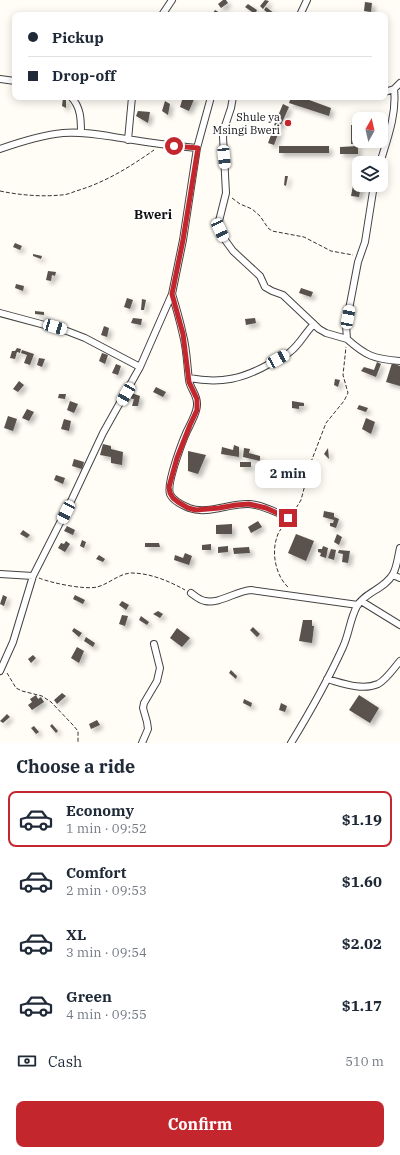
<!DOCTYPE html>
<meta charset="utf-8">
<style>
:root{--surface:#fff;--page:#f6f6f7;--text:#1f2937;--muted:#747a83;--line:#e0e1e3;--accent:#c4262e}
body{margin:0;font-family:"IBM Plex Serif",serif;background:var(--page);color:var(--text);height:100vh;display:flex;flex-direction:column;font-size:15px;white-space:nowrap}
*{box-sizing:border-box;margin:0}
p{font-size:13px;color:var(--muted)}
.icon{flex:none;width:22px;height:22px;fill:none;stroke:currentColor;stroke-width:2;stroke-linecap:round;stroke-linejoin:round}
.map{position:relative;height:743px;overflow:hidden}
.panel{display:flex;flex-direction:column;background:var(--surface);flex:1}
.panel>*{flex:none}
.hud{position:absolute;left:12px;top:12px;width:376px;height:88px;border-radius:8px;box-shadow:0 2px 10px #0003;display:grid;align-content:center;height:88px;padding:0 16px;background:var(--surface)}
.needle{width:26px;rotate:8deg}
.tools{position:absolute;left:352px;top:112px;display:grid;gap:8px}
.tools a{display:grid;place-items:center;width:36px;height:36px;border-radius:8px;background:var(--surface);box-shadow:0 2px 10px #0003;font-size:20px}
.end{position:absolute;width:18px;height:18px;margin:-9px;border:5px solid #c4262e;background:#fff;box-shadow:0 0 0 2px #fff}
.from{border-radius:50%}
.bubble{position:absolute;height:28px;border-radius:8px;background:var(--surface);box-shadow:0 2px 10px #0003;font-size:13px;font-weight:700;line-height:28px;text-align:center}
.car{position:absolute;width:12px;height:24px;margin:-12px -6px;border-radius:5px;box-shadow:0 0 3px 1px #0007;background:linear-gradient(#fff 24%,#345 0 40%,#fff 0 76%,#345 0 86%,#fff 0)}
.hud b{display:flex;align-items:center;gap:14px;height:38px;font-size:15px}
.hud b+b{border-top:1px solid var(--line)}
.hud i{width:10px;height:10px;background:var(--text)}
ul{padding:0;list-style:none}
li{display:flex;align-items:center;gap:12px;height:56px;margin:0 8px 6px;padding:0 8px;border:2px solid transparent;border-radius:8px}
li div{flex:1}
li b{display:block;font-size:15px}
li em{font-style:normal;font-weight:700}
li.selected{border-color:var(--accent)}
li>.icon{width:36px;height:36px;stroke-width:1.5}
h2{padding:0 16px;font-size:18px;line-height:48px}
.pay{display:flex;align-items:center;gap:10px;height:44px;padding:0 16px;font-size:15px}
.pay p{margin-inline-start:auto}
.action{display:flex;gap:8px;margin-top:auto;padding:8px 16px}
.action a{flex:1;height:46px;border-radius:8px;background:var(--accent);color:#fff;font-size:16px;font-weight:700;line-height:46px;text-align:center}
.map>svg:first-child{display:block}
.building{fill:#5a524d;filter:url(#shadow)}
.lines{fill:none;stroke-linecap:round;stroke-linejoin:round}
.street-casing{stroke:#444;stroke-width:8}
.path{stroke:#333;stroke-width:1;stroke-dasharray:4 2;stroke-linecap:butt}
.street{stroke:#fff;stroke-width:6}
.route{stroke:#c4262e;stroke-width:5}
.poi-dot{fill:#c4262e;stroke:#fff;stroke-width:1.5}
.labels{text-anchor:middle;stroke-width:4;stroke-linejoin:round;paint-order:stroke}
.poi-label{font-size:11px;fill:#111;stroke:#fff;text-anchor:end}
.quarter-label{font-size:13px;font-weight:bold;fill:#111;stroke:#fff}
</style>
<div class="map">
<svg width="400" height="743" viewBox="0 0 400 743">
<defs>
<filter id="shadow"><feDropShadow dx="3.5" dy="3.5" stdDeviation="2" flood-color="#0004"/></filter>
</defs>
<rect width="100%" height="100%" fill="#fffdf5"/>
<path class="building" d="M223 0H226L228 3 221 8 218 4Z
M265 0 269 1 263 9 260 6Z
M365 2 372 3 371 12 364 11Z
M248 4 257 10 255 14 245 7Z
M266 7 275 14 274 15H271L264 10Z
M215 10 222 14V15H216L213 13Z
M183 97H195L189 111 180 107Z
M291 97H301L331 108 329 116 289 103Z
M63 98 66 99V108L62 106Z
M165 101 170 104 168 115 162 111Z
M283 104 289 107 280 127 274 125Z
M138 111 150 112 148 123 136 116Z
M351 125H358L359 144H351Z
M274 127 280 129 274 145 268 143Z
M279 146H329V153H279Z
M358 146V154H340V147Z
M355 175 359 176V185H361L359 197 351 196Z
M285 176H288L286 186 284 185Z
M15 243 22 246 20 250 13 247Z
M33 254 42 256 41 259 33 256Z
M48 271 56 272 55 276 52 275 51 281 46 280Z
M16 284 24 286 23 291 15 288Z
M301 288 313 292 311 297 299 293Z
M127 298 133 300 130 309 124 307Z
M142 299 146 300 144 310H141Z
M35 311 44 312V315L35 314Z
M133 318 142 319 141 325 131 323Z
M255 318 256 323 246 325 245 319Z
M104 326 109 328 107 337 101 335Z
M17 348 21 349 20 353 17 352 15 359 10 358 12 351H15Z
M22 350 34 354 30 365 24 363 27 355 21 353Z
M102 353 108 355 105 364 99 361Z
M39 358 45 359 42 367 37 365Z
M377 362 381 364 376 377 361 371 364 367 374 370Z
M392 363 400 366V386L386 382Z
M116 364 121 366 118 375 112 373Z
M335 379 340 380 338 387 334 385Z
M19 381 24 385 18 392 13 389Z
M156 387 166 392 163 397 153 392Z
M129 392 140 396 138 406H132L134 399 128 398Z
M59 394H66L65 399 58 398Z
M70 401 78 404 74 413 67 410Z
M292 401 304 403V406H299V409L292 408Z
M359 405 368 408 366 412 357 409Z
M27 409 34 412 29 421 22 418Z
M8 416 17 419 13 431 4 428Z
M366 418 375 422 371 434 362 429Z
M64 419 71 421 69 431 61 429Z
M103 444 111 446V449L123 452 122 465 111 463V457L100 455Z
M234 445 239 447V457L221 454 222 447 233 450Z
M244 448 250 449 249 453 260 456V461L243 457Z
M328 448 329 459 324 454Z
M188 451 206 455 198 474 188 471Z
M74 459 84 462 82 469 72 466Z
M240 462H251V467H240Z
M258 466 275 470 272 479 255 475Z
M279 467 291 471V476L283 473 282 481 276 479Z
M56 475 65 478 63 484 54 480Z
M324 511 334 513V517L339 519 336 528 330 526V523H333L334 520 323 517Z
M258 521 262 527 251 533 248 527Z
M232 524V534H216V525Z
M67 526 75 530 73 535 64 531Z
M23 530 30 535 27 538 20 534Z
M296 534 314 541 306 561 288 553Z
M337 534 342 537 339 545 334 542Z
M82 540 86 542 84 548 80 546Z
M66 541 70 544 65 552 58 548 61 543 64 544Z
M145 543H159L160 547H145Z
M211 544V550H202V545Z
M228 546V552L218 553V547Z
M323 546 328 548 326 558 320 556 321 553 318 552V549H322Z
M249 547 250 553 234 554 233 548Z
M331 549 336 550 334 560 328 558Z
M339 550 350 551 348 563 342 562 343 554 338 553Z
M185 553 192 556 189 565 174 560 175 555 183 558Z
M99 555 105 559 103 562 96 559Z
M3 595 7 597 4 606 0 604Z
M75 595 85 600 83 604 73 599Z
M122 601 129 605 126 610 119 605Z
M158 611 163 614 160 618 153 614Z
M122 615 128 616 125 626 119 624Z
M141 616 149 622 147 625 139 620Z
M303 620H312V626H314L312 643 299 641Z
M253 627 260 634 257 637 250 630Z
M74 628 82 633 79 637 72 631Z
M177 628 190 638 182 647 170 638Z
M86 637 95 643 93 647 84 641Z
M77 647 84 651 79 663 71 658Z
M33 655 36 658 31 663 28 659Z
M231 670 237 676 236 679 229 673Z
M62 693 66 696 57 704 54 700Z
M36 695 38 699 41 697 44 702 32 710 28 705 32 702 30 699Z
M359 695 379 708 370 723 349 710Z
M244 699 252 703 251 707 243 703Z
M281 703 287 706 285 712 279 710Z
M7 714 10 717 3 723 0 721Z
M97 720 100 725 91 729 89 724Z
M52 724 58 731 56 733 50 726Z
M34 726 39 732 36 734 31 728Z"/>
<g class="lines">
<g class="street-casing">
<path id="street" d="M162 15 172 0
M300 15 307 0
M0 79 15 81
M385 92 394 89 400 83
M71 97C81 107 81 120 81 133
M233 97 231 108 225 126 223 137 226 193 219 221 220 230 225 240 233 251 260 276 265 287 272 291 283 295 319 329 326 333 347 339
M128 140 132 97
M0 149C20 142 41 135 63 133 84 131 106 136 127 139 151 143 174 146 197 148
M380 163C387 140 397 114 394 89
M374 185 365 242 358 262 346 325 347 339C366 356 374 359 400 361
M172 294C176 307 180 321 183 335 187 350 187 365 189 380 190 389 198 395 197 405 197 412 193 418 190 425 184 436 166 483 170 494 173 501 182 505 189 508 208 515 229 503 249 504 262 505 276 512 289 518
M0 313 67 331 85 338 140 367
M189 378C221 384 243 379 271 363 277 360 285 356 290 352 300 344 305 333 314 324
M0 574 33 576
M393 575 400 578
M191 593C195 596 199 600 205 601 220 604 236 591 251 590L358 605
M361 601 400 625
M0 671 13 642 33 576 72 499 103 433 140 367 172 294 183 240 197 148 211 97
M327 679C342 683 362 691 378 684 386 680 394 668 400 661
M142 743 148 729 147 722 143 708 144 703 157 681 160 668 154 644
M291 743C310 712 328 680 343 647 349 634 350 619 357 606 365 592 385 589 393 574 397 567 398 556 400 548"/>
</g>
<path class="path" d="M0 191C19 195 41 197 61 195 66 195 71 193 76 191 104 183 130 167 154 150
M232 198 240 204 252 209 260 216 268 228 272 231 304 237 331 251 353 255
M293 513 301 500 311 462 326 423 344 401 348 393 343 375 346 347
M285 523C282 528 278 532 277 537 271 553 276 577 289 588
M39 578C51 583 85 590 97 587 109 584 118 574 131 573 150 573 169 581 185 590
M7 673 16 688 22 691 42 696 51 702 72 724 78 731V743"/>
<use href="#street" class="street"/>
</g>
<g class="lines">
<path class="route" d="M174 146 198 148 183 240 172 294 183 334 189 382 197 399V410L190 425 177 458 169 487 170 493 173 498 178 502 188 508 196 510 219 508 236 505 249 504 266 508 288 518"/>
</g>
<circle class="poi-dot" cx="288" cy="123" r="4"/>
<g class="labels">
<g class="poi-label">
<text x="280" y="121">Shule ya<tspan x="280" dy="13">Msingi Bweri</tspan></text>
</g>
<g class="quarter-label">
<text x="153" y="219">Bweri</text>
</g>
</g>
</svg>
<div class="tools">
<a><svg class="needle" viewBox="-14 -14 28 28"><path d="M0-13l5 13h-10z" fill="#e53935"/><path d="M0 13l5-13h-10z" fill="#747a83"/></svg></a>
<a><svg class="icon" aria-label="layers" viewBox="0 0 24 24"><path d="M12 4l9 5-9 5-9-5zM3 14l9 5 9-5"/></svg></a>
</div>
<i class="end from" style="left:174px;top:146px"></i>
<i class="end" style="left:288px;top:518px"></i>
<div class="bubble" style="left:255px;top:460px;width:66px">2 min</div>
<i class="car" style="left:224px;top:157px;rotate:174deg"></i>
<i class="car" style="left:220px;top:230px;rotate:155deg"></i>
<i class="car" style="left:348px;top:317px;rotate:11deg"></i>
<i class="car" style="left:55px;top:327px;rotate:106deg"></i>
<i class="car" style="left:278px;top:359px;rotate:61deg"></i>
<i class="car" style="left:126px;top:394px;rotate:210deg"></i>
<i class="car" style="left:66px;top:512px;rotate:207deg"></i>
<div class="hud">
<b><i class="from"></i>Pickup</b>
<b><i></i>Drop-off</b>
</div>
</div>
<section class="panel">
<h2>Choose a ride</h2>
<ul>
<li class="selected"><svg class="icon" aria-label="car" viewBox="0 0 24 24"><path d="M5 17H2v-5l4-1 3-4h7l3 4 3 1v5h-3M9 17h6M6 11h13"/><circle cx="7" cy="17" r="2"/><circle cx="17" cy="17" r="2"/></svg><div><b>Economy</b><p>1 min · 09:52</p></div><em>$1.19</em></li>
<li><svg class="icon" aria-label="car" viewBox="0 0 24 24"><path d="M5 17H2v-5l4-1 3-4h7l3 4 3 1v5h-3M9 17h6M6 11h13"/><circle cx="7" cy="17" r="2"/><circle cx="17" cy="17" r="2"/></svg><div><b>Comfort</b><p>2 min · 09:53</p></div><em>$1.60</em></li>
<li><svg class="icon" aria-label="car" viewBox="0 0 24 24"><path d="M5 17H2v-5l4-1 3-4h7l3 4 3 1v5h-3M9 17h6M6 11h13"/><circle cx="7" cy="17" r="2"/><circle cx="17" cy="17" r="2"/></svg><div><b>XL</b><p>3 min · 09:54</p></div><em>$2.02</em></li>
<li><svg class="icon" aria-label="car" viewBox="0 0 24 24"><path d="M5 17H2v-5l4-1 3-4h7l3 4 3 1v5h-3M9 17h6M6 11h13"/><circle cx="7" cy="17" r="2"/><circle cx="17" cy="17" r="2"/></svg><div><b>Green</b><p>4 min · 09:55</p></div><em>$1.17</em></li>
</ul>
<div class="pay"><svg class="icon" aria-label="cash" viewBox="0 0 24 24"><path d="M3 7h18v10H3z"/><circle cx="12" cy="12" r="2"/></svg>Cash<p>510 m</p></div>
<div class="action"><a>Confirm</a></div>
</section>
